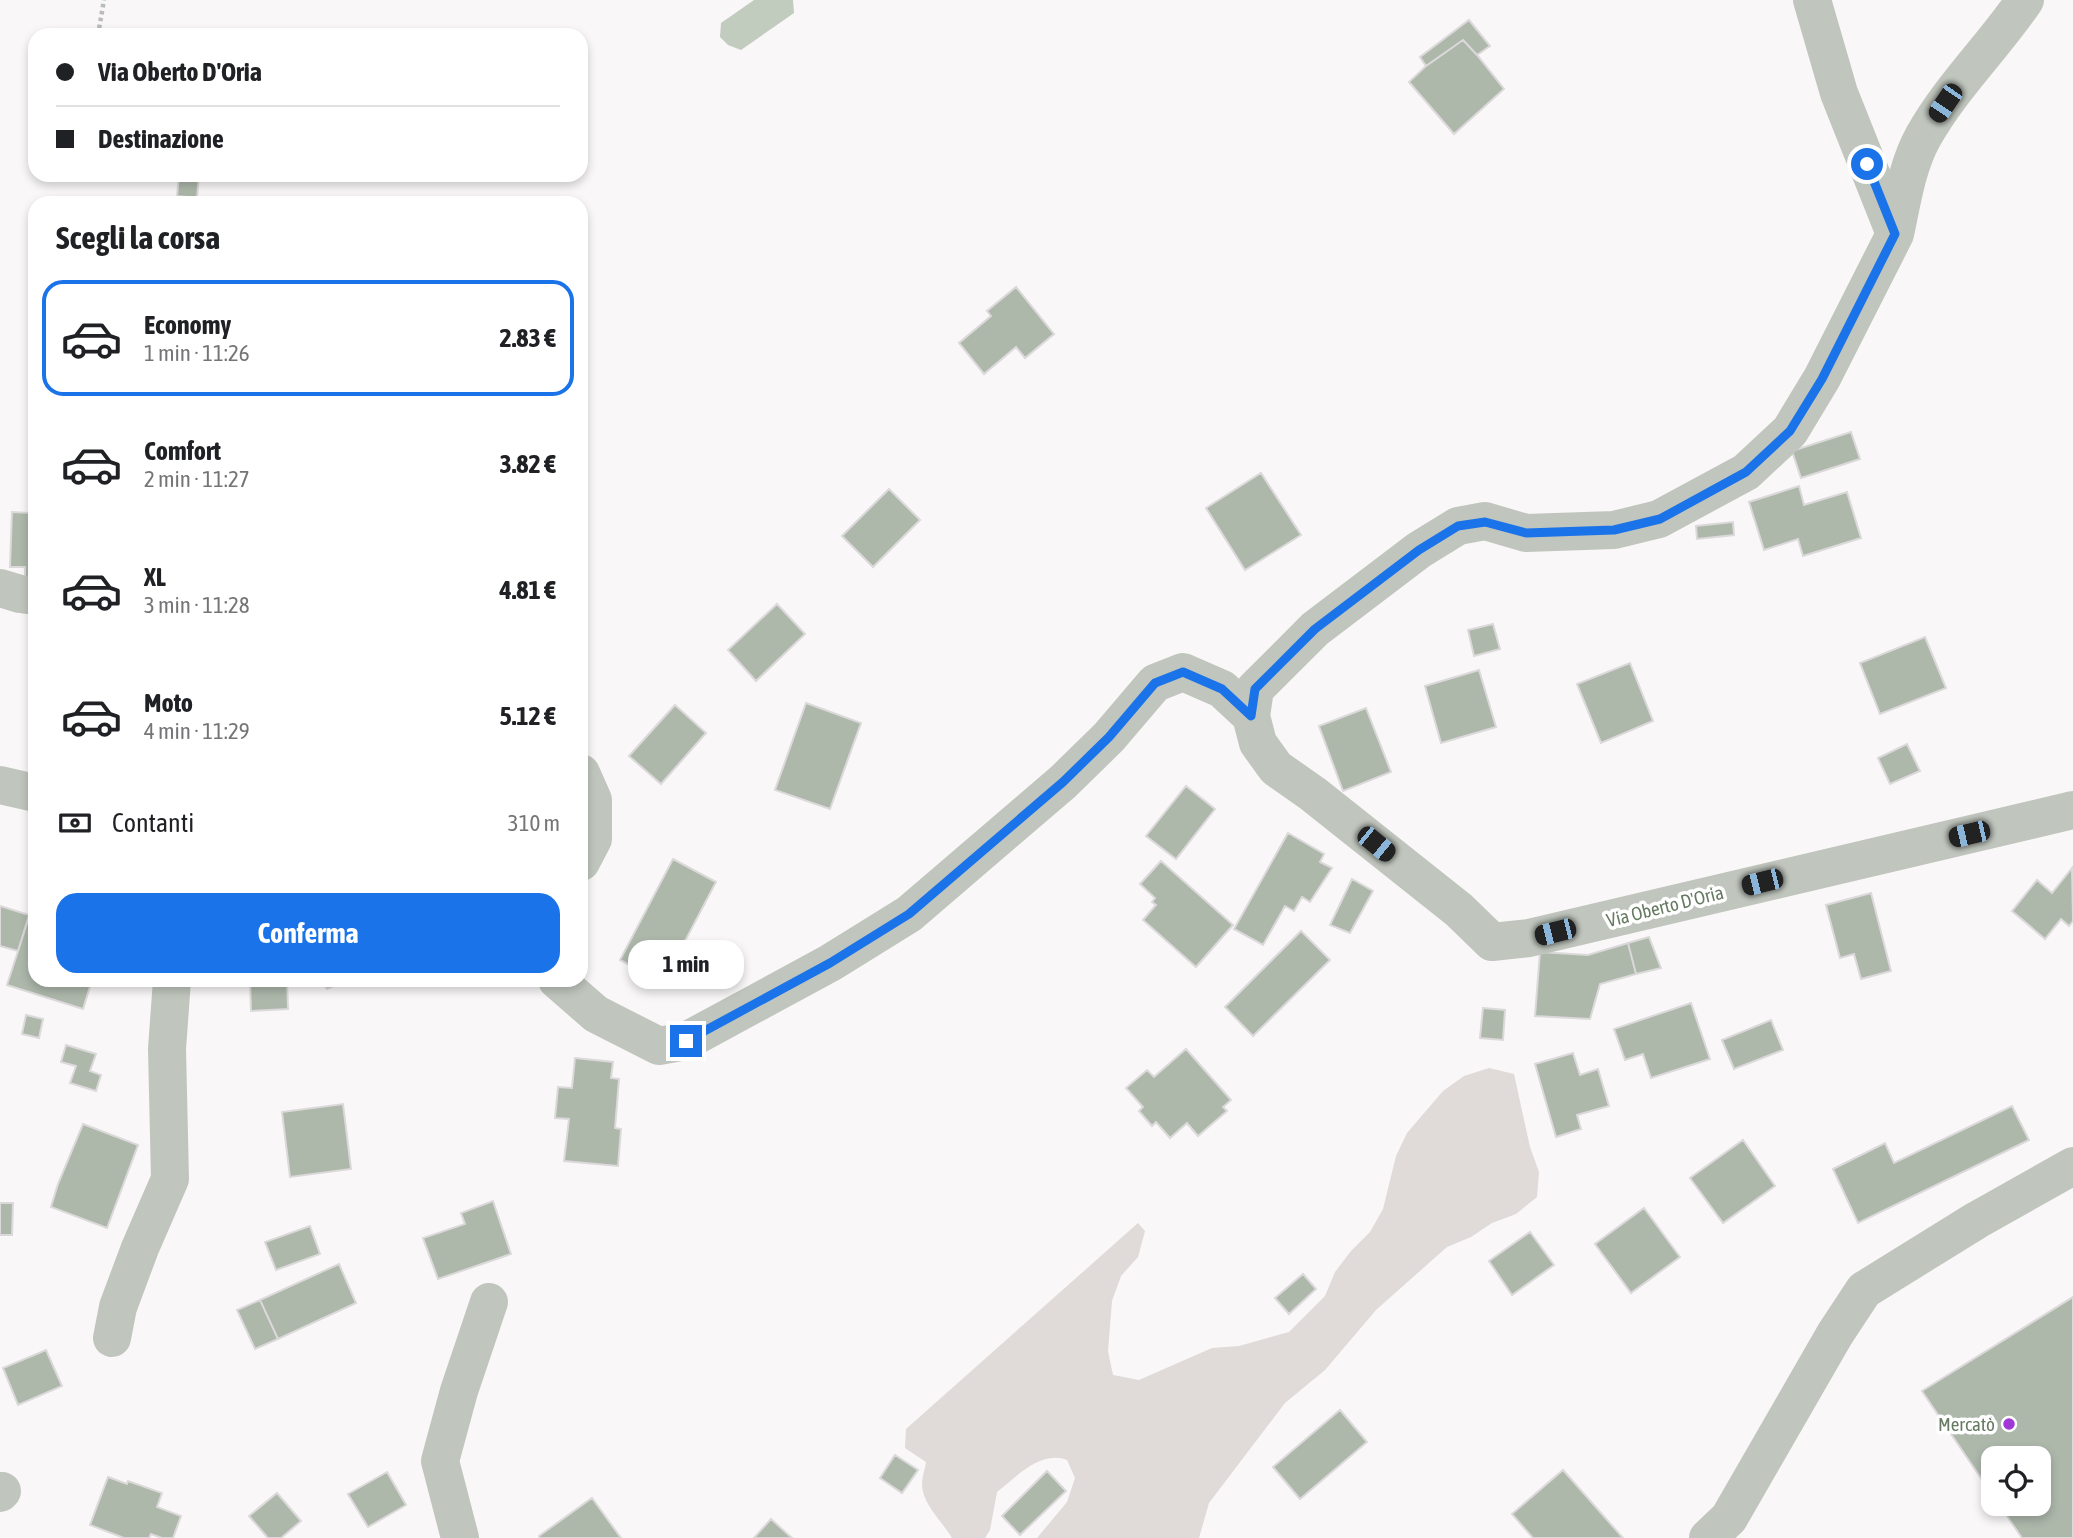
<!DOCTYPE html>
<html lang="it">
<meta charset="utf-8">
<style>
:root{--surface:#fff;--page:#f6f6f6;--text:#202124;--muted:#757577;--line:#e0e0e0;--accent:#1a73e8}
body{margin:0;font-family:"Asap Condensed",sans-serif;background:var(--page);color:var(--text);height:100vh;display:flex;flex-direction:column;font-size:26px;white-space:nowrap}
*{box-sizing:border-box;margin:0}
p{font-size:23px;color:var(--muted)}
.icon{flex:none;width:38px;height:38px;fill:none;stroke:currentColor;stroke-width:2;stroke-linecap:round;stroke-linejoin:round}
.map{position:relative;flex:1;overflow:hidden}
.side{position:absolute;left:28px;top:196px;width:560px;height:791px;display:flex;flex-direction:column;background:var(--surface);border-radius:21px;box-shadow:0 4px 10px #0003}
.side>*{flex:none}
.guide{position:absolute;left:28px;top:28px;width:560px;height:154px;border-radius:21px;box-shadow:0 4px 10px #0003;display:grid;align-content:center;height:154px;padding:0 28px;background:var(--surface)}
.buttons{position:absolute;left:1981px;top:1446px;display:grid;gap:14px}
.buttons a{display:grid;place-items:center;width:70px;height:70px;border-radius:14px;background:var(--surface);box-shadow:0 4px 10px #0003;font-size:35px}
.end{position:absolute;width:32px;height:32px;margin:-16px;border:9px solid #1a73e8;background:#fff;box-shadow:0 0 0 4px #fff}
.from{border-radius:50%}
.bubble{position:absolute;height:49px;border-radius:21px;background:var(--surface);box-shadow:0 4px 10px #0003;font-size:23px;font-weight:700;line-height:49px;text-align:center}
.car{position:absolute;width:21px;height:42px;margin:-21px -10px;border-radius:9px;box-shadow:0 0 5px 2px #0007;background:linear-gradient(#222 24%,#8ab4d8 0 40%,#222 0 76%,#8ab4d8 0 86%,#222 0)}
.guide b{display:flex;align-items:center;gap:24px;height:66px;font-size:26px}
.guide b+b{border-top:2px solid var(--line)}
.guide i{width:18px;height:18px;background:var(--text)}
ul{padding:0;list-style:none}
li{display:flex;align-items:center;gap:21px;height:116px;margin:0 14px 10px;padding:0 14px;border:4px solid transparent;border-radius:21px}
li div{flex:1}
li b{display:block;font-size:26px}
li em{font-style:normal;font-weight:700}
li.on{border-color:var(--accent)}
li>.icon{width:63px;height:63px;stroke-width:1.5}
h2{padding:0 28px;font-size:32px;line-height:84px}
.pay{display:flex;align-items:center;gap:18px;height:77px;padding:0 28px;font-size:26px}
.pay p{margin-inline-start:auto}
.primary-button{display:flex;gap:14px;margin-top:auto;padding:14px 28px}
.primary-button a{flex:1;height:80px;border-radius:21px;background:var(--accent);color:#fff;font-size:28px;font-weight:700;line-height:80px;text-align:center}
.map>svg:first-child{display:block}
.green{fill:#e0dad9}
.water{fill:#c2ccbe}
.building{fill:#adb7aa;stroke:#dbd9da;stroke-width:2}
.lines{fill:none;stroke-linecap:round;stroke-linejoin:round}
.path{stroke:#b8bdb7;stroke-width:4.5;stroke-dasharray:3.5 3.5;stroke-linecap:butt}
.minor{stroke:#c0c6be;stroke-width:38}
.route{stroke:#1a73e8;stroke-width:9}
.poi-dot{fill:#9e39d7;stroke:#fff;stroke-width:2.5}
.labels{text-anchor:middle;stroke-width:7;stroke-linejoin:round;paint-order:stroke}
.street-label{font-size:19px;fill:#667a61;stroke:#fff}
.poi-label{font-size:19px;fill:#667a61;stroke:#fff;text-anchor:end}
</style>
<div class="map">
<svg width="2073" height="1538" viewBox="0 0 2073 1538">
<rect width="100%" height="100%" fill="#f9f7f8"/>
<path class="green" d="M1489 1068 1514 1074 1530 1147 1539 1172 1537 1197 1516 1214 1492 1223 1471 1237 1447 1247 1376 1310 1325 1370 1285 1403 1209 1503 1199 1538H1037L1067 1502 1075 1478 1067 1460C1041 1450 1016 1477 997 1492L990 1530 985 1538H952C942 1521 922 1504 922 1484 922 1477 925 1469 926 1462L905 1448 906 1429 1138 1223 1145 1231 1138 1257 1121 1276 1112 1301 1108 1351 1113 1375 1139 1380 1212 1348 1239 1346 1289 1332 1325 1296 1335 1272 1351 1251 1370 1232 1383 1209 1396 1156 1407 1133 1443 1091 1464 1076Z"/>
<path class="water" d="M754 0H793L794 13 741 50 728 45 720 37 721 23Z"/>
<path class="building" d="M1469 20 1490 46 1477 55 1463 40 1426 66 1420 57Z
M1463 40 1477 55 1504 89 1454 134 1409 82 1426 66Z
M179 175H199L197 198 177 196Z
M1016 287 1054 334 1025 358 1016 347 984 374 959 343 991 316 987 311Z
M1851 432 1860 459 1801 478 1792 451Z
M1261 473 1301 535 1245 570 1206 508Z
M1799 486 1804 505 1847 492 1861 538 1803 556 1798 539 1764 550 1749 502Z
M889 489 920 520 873 567 842 536Z
M30 494H35V579H25V567H10L12 512 29 513Z
M1733 522 1734 535 1697 539 1696 526Z
M777 604 805 634 756 681 728 650Z
M1493 624 1500 649 1474 656 1468 630Z
M1925 637 1946 688 1880 714 1860 663Z
M1630 663 1653 721 1601 743 1577 684Z
M1479 670 1496 727 1441 743 1425 686Z
M806 703 861 723 830 809 775 790Z
M675 705 706 733 661 784 629 756Z
M1366 708 1391 772 1343 791 1319 726Z
M1907 744 1920 771 1890 784 1878 758Z
M1186 786 1215 809 1176 859 1146 836Z
M1288 833 1324 854 1320 862 1332 868 1310 902 1302 897 1294 911 1285 906 1263 945 1234 929Z
M673 859 716 882 663 983 620 960Z
M1161 861 1233 925 1196 967 1143 920 1156 905 1152 902 1155 898 1140 884Z
M2072 868 2073 921 2069 926 2061 919 2045 939 2012 911 2037 880 2052 893Z
M1352 879 1373 891 1350 933 1330 925Z
M1871 893 1891 971 1861 979 1854 954 1840 958 1826 905Z
M0 906 29 915 18 951 0 946Z
M31 911 35 912V980H92L83 1009 7 985Z
M1301 931 1330 960 1253 1036 1225 1007Z
M1649 937 1661 968 1636 974 1628 943Z
M1628 943 1636 974 1600 984 1590 1019 1535 1016 1540 952 1588 955Z
M250 980H287L288 1009 251 1011Z
M322 980H347L327 989Z
M1691 1003 1710 1059 1651 1078 1643 1054 1625 1060 1614 1029Z
M1483 1008 1505 1010 1503 1040 1480 1038Z
M26 1015 43 1019 39 1038 22 1034Z
M1771 1020 1783 1050 1734 1069 1722 1040Z
M66 1045 96 1054 90 1071 101 1075 96 1091 70 1083 76 1066 61 1062Z
M1186 1049 1231 1100 1223 1107 1227 1111 1198 1136 1187 1123 1170 1138 1156 1122 1152 1126 1139 1111 1143 1107 1126 1088 1147 1070 1154 1077Z
M1573 1053 1580 1075 1598 1069 1609 1106 1577 1115 1581 1129 1556 1137 1535 1064Z
M575 1058 613 1062 611 1078 619 1079 615 1128 621 1129 618 1166 564 1161 569 1119 555 1118 558 1087 572 1088Z
M343 1104 351 1169 290 1177 282 1112Z
M2012 1106 2029 1140 1858 1223 1833 1169 1885 1143 1894 1163Z
M83 1124 138 1145 107 1228 51 1207 58 1184Z
M1743 1140 1775 1186 1723 1223 1690 1178Z
M493 1201 511 1254 438 1279 423 1238 465 1224 461 1213Z
M0 1203H13L12 1235H0Z
M1644 1208 1680 1257 1631 1293 1595 1244Z
M310 1226 320 1254 276 1270 265 1242Z
M1530 1232 1554 1265 1512 1295 1489 1261Z
M339 1264 356 1303 278 1339 260 1300Z
M1303 1274 1316 1289 1289 1314 1275 1298Z
M2073 1297V1538H2022L1998 1503H2039V1458H1993V1496L1922 1391Z
M260 1300 278 1339 255 1349 237 1310Z
M46 1350 62 1386 18 1405 3 1368Z
M1340 1410 1367 1442 1300 1499 1273 1467Z
M895 1455 918 1470 902 1493 880 1478Z
M1563 1470 1623 1538H1533L1512 1514Z
M1047 1471 1066 1491 1020 1535 1002 1516Z
M387 1472 406 1505 368 1527 348 1494Z
M108 1477 127 1484 128 1481 162 1493 157 1507 181 1516 173 1538H162L151 1534 149 1538H124L90 1525Z
M277 1493 301 1521 281 1538H268L249 1516Z
M592 1498 621 1538H540L539 1536Z
M771 1519 792 1538H754Z"/>
<g class="lines">
<path class="path" d="M98 35 104 0"/>
<path class="minor" d="M1812 0 1839 93 1895 234 1822 378 1790 431 1746 472 1659 519 1614 530 1526 533 1485 521 1458 526 1419 550 1315 629 1255 689 1251 716 1258 743 1276 768 1313 794 1459 910 1492 942 1529 938 2073 810
M1895 234C1902 202 1907 166 1923 137 1951 87 1993 47 2025 0
M0 588 20 594 35 596
M581 773 593 800V839L581 862
M0 785 35 793
M557 980 596 1014 659 1046 686 1041 830 963 909 914 1063 782 1109 737 1155 683 1183 672 1222 689 1251 716
M112 1338 118 1307 140 1248 170 1179 167 1049 172 980
M0 1493 2 1491
M460 1538 440 1461 459 1391 489 1302
M1708 1538 1729 1518 1835 1334 1864 1290 1977 1220 2073 1166"/>
</g>
<g class="lines">
<path class="route" d="M686 1041 830 963 909 914 1063 782 1109 737 1155 683 1183 672 1222 689 1251 716 1255 689 1315 629 1419 550 1458 526 1485 522 1526 533 1614 530 1660 519 1746 472 1790 431 1822 379 1895 234 1867 164"/>
</g>
<circle class="poi-dot" cx="2009" cy="1424" r="7"/>
<g class="labels">
<g class="street-label">
<text transform="translate(1665 906) rotate(-14)" y="7">Via Oberto D'Oria</text>
</g>
<g class="poi-label">
<text x="1995" y="1431">Mercatò</text>
</g>
</g>
</svg>
<div class="buttons">
<a><svg class="icon" aria-label="locate" viewBox="0 0 24 24"><circle cx="12" cy="12" r="6"/><path d="M12 2v4M12 18v4M2 12h4M18 12h4"/></svg></a>
</div>
<i class="end from" style="left:1867px;top:164px"></i>
<i class="end" style="left:686px;top:1041px"></i>
<div class="bubble" style="left:628px;top:940px;width:116px">1 min</div>
<i class="car" style="left:1945px;top:103px;rotate:214deg"></i>
<i class="car" style="left:1969px;top:834px;rotate:257deg"></i>
<i class="car" style="left:1376px;top:844px;rotate:129deg"></i>
<i class="car" style="left:1762px;top:882px;rotate:256deg"></i>
<i class="car" style="left:1555px;top:932px;rotate:256deg"></i>
<div class="guide">
<b><i class="from"></i>Via Oberto D'Oria</b>
<b><i></i>Destinazione</b>
</div>
<section class="side">
<h2>Scegli la corsa</h2>
<ul>
<li class="on"><svg class="icon" aria-label="car" viewBox="0 0 24 24"><path d="M5 17H2v-5l4-1 3-4h7l3 4 3 1v5h-3M9 17h6M6 11h13"/><circle cx="7" cy="17" r="2"/><circle cx="17" cy="17" r="2"/></svg><div><b>Economy</b><p>1 min · 11:26</p></div><em>2.83 €</em></li>
<li><svg class="icon" aria-label="car" viewBox="0 0 24 24"><path d="M5 17H2v-5l4-1 3-4h7l3 4 3 1v5h-3M9 17h6M6 11h13"/><circle cx="7" cy="17" r="2"/><circle cx="17" cy="17" r="2"/></svg><div><b>Comfort</b><p>2 min · 11:27</p></div><em>3.82 €</em></li>
<li><svg class="icon" aria-label="car" viewBox="0 0 24 24"><path d="M5 17H2v-5l4-1 3-4h7l3 4 3 1v5h-3M9 17h6M6 11h13"/><circle cx="7" cy="17" r="2"/><circle cx="17" cy="17" r="2"/></svg><div><b>XL</b><p>3 min · 11:28</p></div><em>4.81 €</em></li>
<li><svg class="icon" aria-label="car" viewBox="0 0 24 24"><path d="M5 17H2v-5l4-1 3-4h7l3 4 3 1v5h-3M9 17h6M6 11h13"/><circle cx="7" cy="17" r="2"/><circle cx="17" cy="17" r="2"/></svg><div><b>Moto</b><p>4 min · 11:29</p></div><em>5.12 €</em></li>
</ul>
<div class="pay"><svg class="icon" aria-label="cash" viewBox="0 0 24 24"><path d="M3 7h18v10H3z"/><circle cx="12" cy="12" r="2"/></svg>Contanti<p>310 m</p></div>
<div class="primary-button"><a>Conferma</a></div>
</section>
</div>
